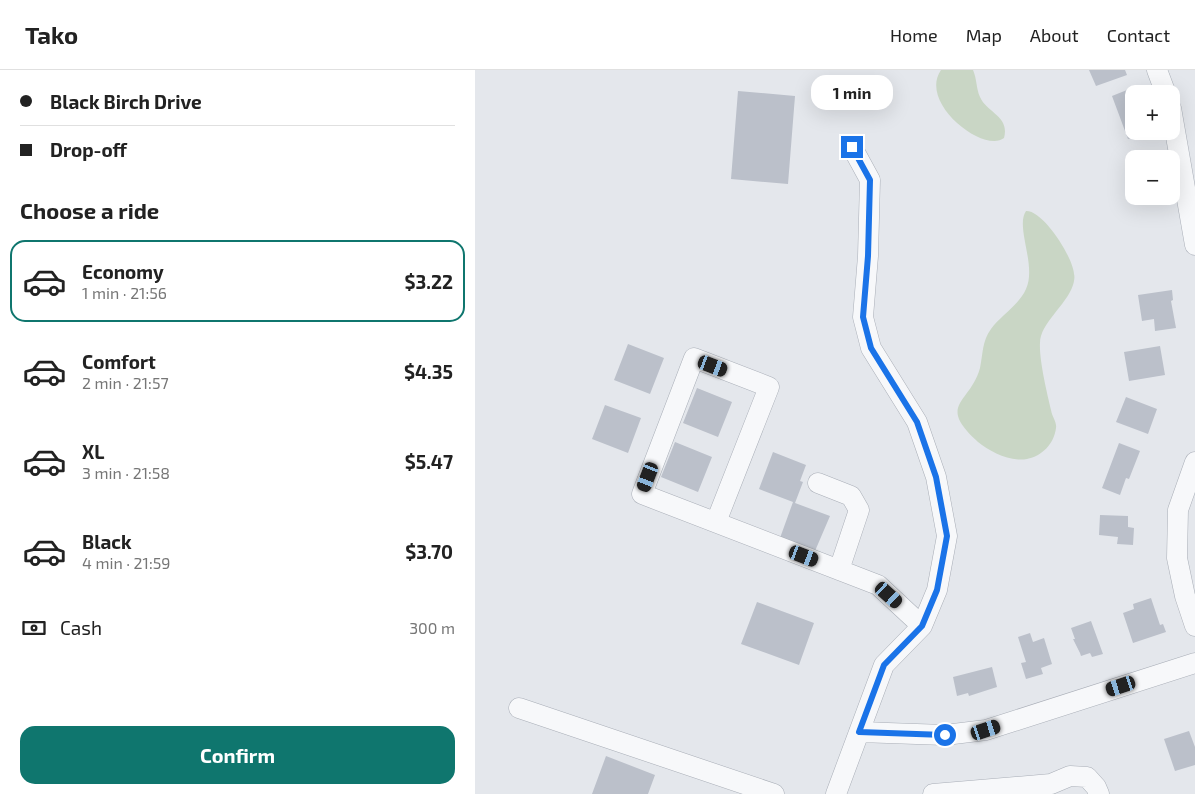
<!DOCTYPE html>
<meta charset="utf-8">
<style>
:root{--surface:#fff;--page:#f2f2f2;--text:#222;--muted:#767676;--line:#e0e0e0;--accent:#0f766e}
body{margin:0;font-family:"Exo 2",sans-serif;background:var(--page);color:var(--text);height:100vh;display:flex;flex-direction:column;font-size:19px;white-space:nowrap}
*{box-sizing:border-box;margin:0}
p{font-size:16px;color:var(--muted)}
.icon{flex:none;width:28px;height:28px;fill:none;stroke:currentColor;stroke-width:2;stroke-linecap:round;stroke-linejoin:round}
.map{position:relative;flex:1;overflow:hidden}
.details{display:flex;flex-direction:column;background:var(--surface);width:475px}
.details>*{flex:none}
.hud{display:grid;align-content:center;height:110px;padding:0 20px;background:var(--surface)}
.tools{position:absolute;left:650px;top:15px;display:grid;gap:10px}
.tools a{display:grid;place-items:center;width:55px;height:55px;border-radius:10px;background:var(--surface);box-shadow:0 5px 20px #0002;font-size:25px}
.end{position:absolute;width:22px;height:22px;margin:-11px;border:6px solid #1a73e8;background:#fff;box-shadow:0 0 0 2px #fff}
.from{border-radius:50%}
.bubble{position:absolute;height:35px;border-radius:15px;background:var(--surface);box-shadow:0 5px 20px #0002;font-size:16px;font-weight:700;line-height:35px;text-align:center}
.car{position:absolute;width:15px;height:30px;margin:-15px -8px;border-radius:6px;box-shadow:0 0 4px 1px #0007;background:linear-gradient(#222 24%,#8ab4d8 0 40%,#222 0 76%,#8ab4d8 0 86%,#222 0)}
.hud b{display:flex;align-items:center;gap:18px;height:48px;font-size:19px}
.hud b+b{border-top:1px solid var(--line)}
.hud i{width:12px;height:12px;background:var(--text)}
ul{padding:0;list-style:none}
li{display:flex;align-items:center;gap:15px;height:82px;margin:0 10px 8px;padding:0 10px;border:2px solid transparent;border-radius:15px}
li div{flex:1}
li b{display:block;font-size:19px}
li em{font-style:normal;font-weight:700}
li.current{border-color:var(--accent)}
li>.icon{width:45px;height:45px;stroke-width:1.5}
h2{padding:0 20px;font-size:22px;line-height:60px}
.pay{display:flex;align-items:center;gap:12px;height:55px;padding:0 20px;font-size:19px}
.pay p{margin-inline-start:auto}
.button{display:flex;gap:10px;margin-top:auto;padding:10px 20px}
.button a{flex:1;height:58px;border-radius:15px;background:var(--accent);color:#fff;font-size:20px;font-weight:700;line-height:58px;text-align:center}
header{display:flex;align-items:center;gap:30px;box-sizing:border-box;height:70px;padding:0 25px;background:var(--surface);border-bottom:1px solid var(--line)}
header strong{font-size:24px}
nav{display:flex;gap:28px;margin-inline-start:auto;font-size:18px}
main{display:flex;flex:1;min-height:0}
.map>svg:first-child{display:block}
.green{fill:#c9d6c5}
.building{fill:#bbc0ca}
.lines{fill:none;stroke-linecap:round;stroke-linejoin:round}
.minor-casing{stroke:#a9aeb7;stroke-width:21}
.minor{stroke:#f7f8fa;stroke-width:20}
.route{stroke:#1a73e8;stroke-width:6}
</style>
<header>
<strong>Tako</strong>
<nav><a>Home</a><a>Map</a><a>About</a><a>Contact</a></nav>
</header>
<main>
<section class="details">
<div class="hud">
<b><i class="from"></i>Black Birch Drive</b>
<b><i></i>Drop-off</b>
</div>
<h2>Choose a ride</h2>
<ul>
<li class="current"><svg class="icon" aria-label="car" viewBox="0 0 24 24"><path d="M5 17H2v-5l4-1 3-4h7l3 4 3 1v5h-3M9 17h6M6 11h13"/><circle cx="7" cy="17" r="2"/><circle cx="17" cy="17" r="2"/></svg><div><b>Economy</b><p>1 min · 21:56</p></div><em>$3.22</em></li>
<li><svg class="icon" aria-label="car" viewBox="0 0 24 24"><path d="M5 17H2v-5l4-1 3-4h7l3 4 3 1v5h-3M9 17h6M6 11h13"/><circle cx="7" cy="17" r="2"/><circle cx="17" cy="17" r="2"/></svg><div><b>Comfort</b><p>2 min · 21:57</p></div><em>$4.35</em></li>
<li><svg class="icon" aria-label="car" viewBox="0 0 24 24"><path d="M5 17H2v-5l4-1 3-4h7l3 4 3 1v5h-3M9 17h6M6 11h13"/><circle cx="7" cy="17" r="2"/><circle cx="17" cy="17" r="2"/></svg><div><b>XL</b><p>3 min · 21:58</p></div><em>$5.47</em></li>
<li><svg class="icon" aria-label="car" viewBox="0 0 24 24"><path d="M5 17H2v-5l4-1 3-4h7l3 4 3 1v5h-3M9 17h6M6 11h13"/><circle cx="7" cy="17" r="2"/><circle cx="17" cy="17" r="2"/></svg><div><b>Black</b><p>4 min · 21:59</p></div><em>$3.70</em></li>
</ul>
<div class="pay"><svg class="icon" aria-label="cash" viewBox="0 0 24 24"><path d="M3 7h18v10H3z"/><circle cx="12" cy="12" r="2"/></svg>Cash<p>300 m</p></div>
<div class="button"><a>Confirm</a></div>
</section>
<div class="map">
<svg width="720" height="724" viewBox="0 0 720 724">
<rect width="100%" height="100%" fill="#e4e7ec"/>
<path class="green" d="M466 0H498C502 9 501 18 505 27 512 43 535 46 529 68 509 84 443 33 466 0Z
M551 141C568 140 598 187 599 204 600 207 599 212 598 215 591 236 565 253 565 273 564 290 572 323 576 340 577 347 582 352 581 358 579 374 567 386 552 389 536 392 515 382 503 372 461 334 495 334 505 298 508 284 507 271 516 259 526 245 544 235 551 219 562 195 540 157 551 141Z"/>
<path class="building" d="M614 0H650L652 5 621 16Z
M657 18 659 24V61H671V63L653 69 637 26Z
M263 21 320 26 313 114 256 109Z
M697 220 698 230 696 231 701 258 680 261 679 249 667 251 663 225Z
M153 274 189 288 175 324 139 310Z
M685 276 690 305 654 311 649 282Z
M222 318 257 332 243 367 208 353Z
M651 327 682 339 673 364 641 352Z
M130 335 166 348 153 383 117 369Z
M200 372 237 387 223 422 186 407Z
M644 373 665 381 654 409 651 408 645 425 627 418Z
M298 382 331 395 325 411 328 412 320 433 355 446 340 481 305 468 318 432 284 419Z
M625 445 653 446V457L659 458 658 475 642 474 643 467 624 465Z
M676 528 685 555 688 554 691 562 658 573 648 543 659 539 658 534Z
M282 532 339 553 324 595 266 574Z
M616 551 628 584 617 587 615 583 606 586 605 583 598 569H600L596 558Z
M555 563 558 572 569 568 577 594 566 598 568 604 551 609 546 593 551 592 543 567Z
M517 597 522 617 494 626 493 623 482 626 478 607Z
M714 661 720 677V695L700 701 689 669Z
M131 686 180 705 173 724H117Z"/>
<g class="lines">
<g class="minor-casing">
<path id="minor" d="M682 0 691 24
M696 38 720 175
M720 392 703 440 702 488 710 526 720 556
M343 413 376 426 384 440 364 500
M241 452 294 317 219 288 167 424 403 515 447 556
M44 638 299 724
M384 662 470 665 511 660 720 593
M361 724 409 595 447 556 462 520 472 466 461 407 442 352 396 278 388 247 393 186 395 110 377 77
M458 724 576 714 595 706 612 707 621 717 624 724"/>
</g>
<use href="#minor" class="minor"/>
</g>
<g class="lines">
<path class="route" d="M377 77 395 110 393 186 388 247 396 278 442 352 461 407 472 466 462 520 447 556 409 595 384 662 470 665"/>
</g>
</svg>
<div class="tools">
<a>+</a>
<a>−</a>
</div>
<i class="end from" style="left:470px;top:665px"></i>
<i class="end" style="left:377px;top:77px"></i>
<div class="bubble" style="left:336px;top:5px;width:82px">1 min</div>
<i class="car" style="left:238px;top:296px;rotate:111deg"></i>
<i class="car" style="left:173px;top:407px;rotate:201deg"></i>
<i class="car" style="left:329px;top:486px;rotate:111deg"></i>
<i class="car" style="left:414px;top:525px;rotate:132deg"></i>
<i class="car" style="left:646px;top:616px;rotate:252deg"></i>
<i class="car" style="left:511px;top:660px;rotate:72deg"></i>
</div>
</main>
